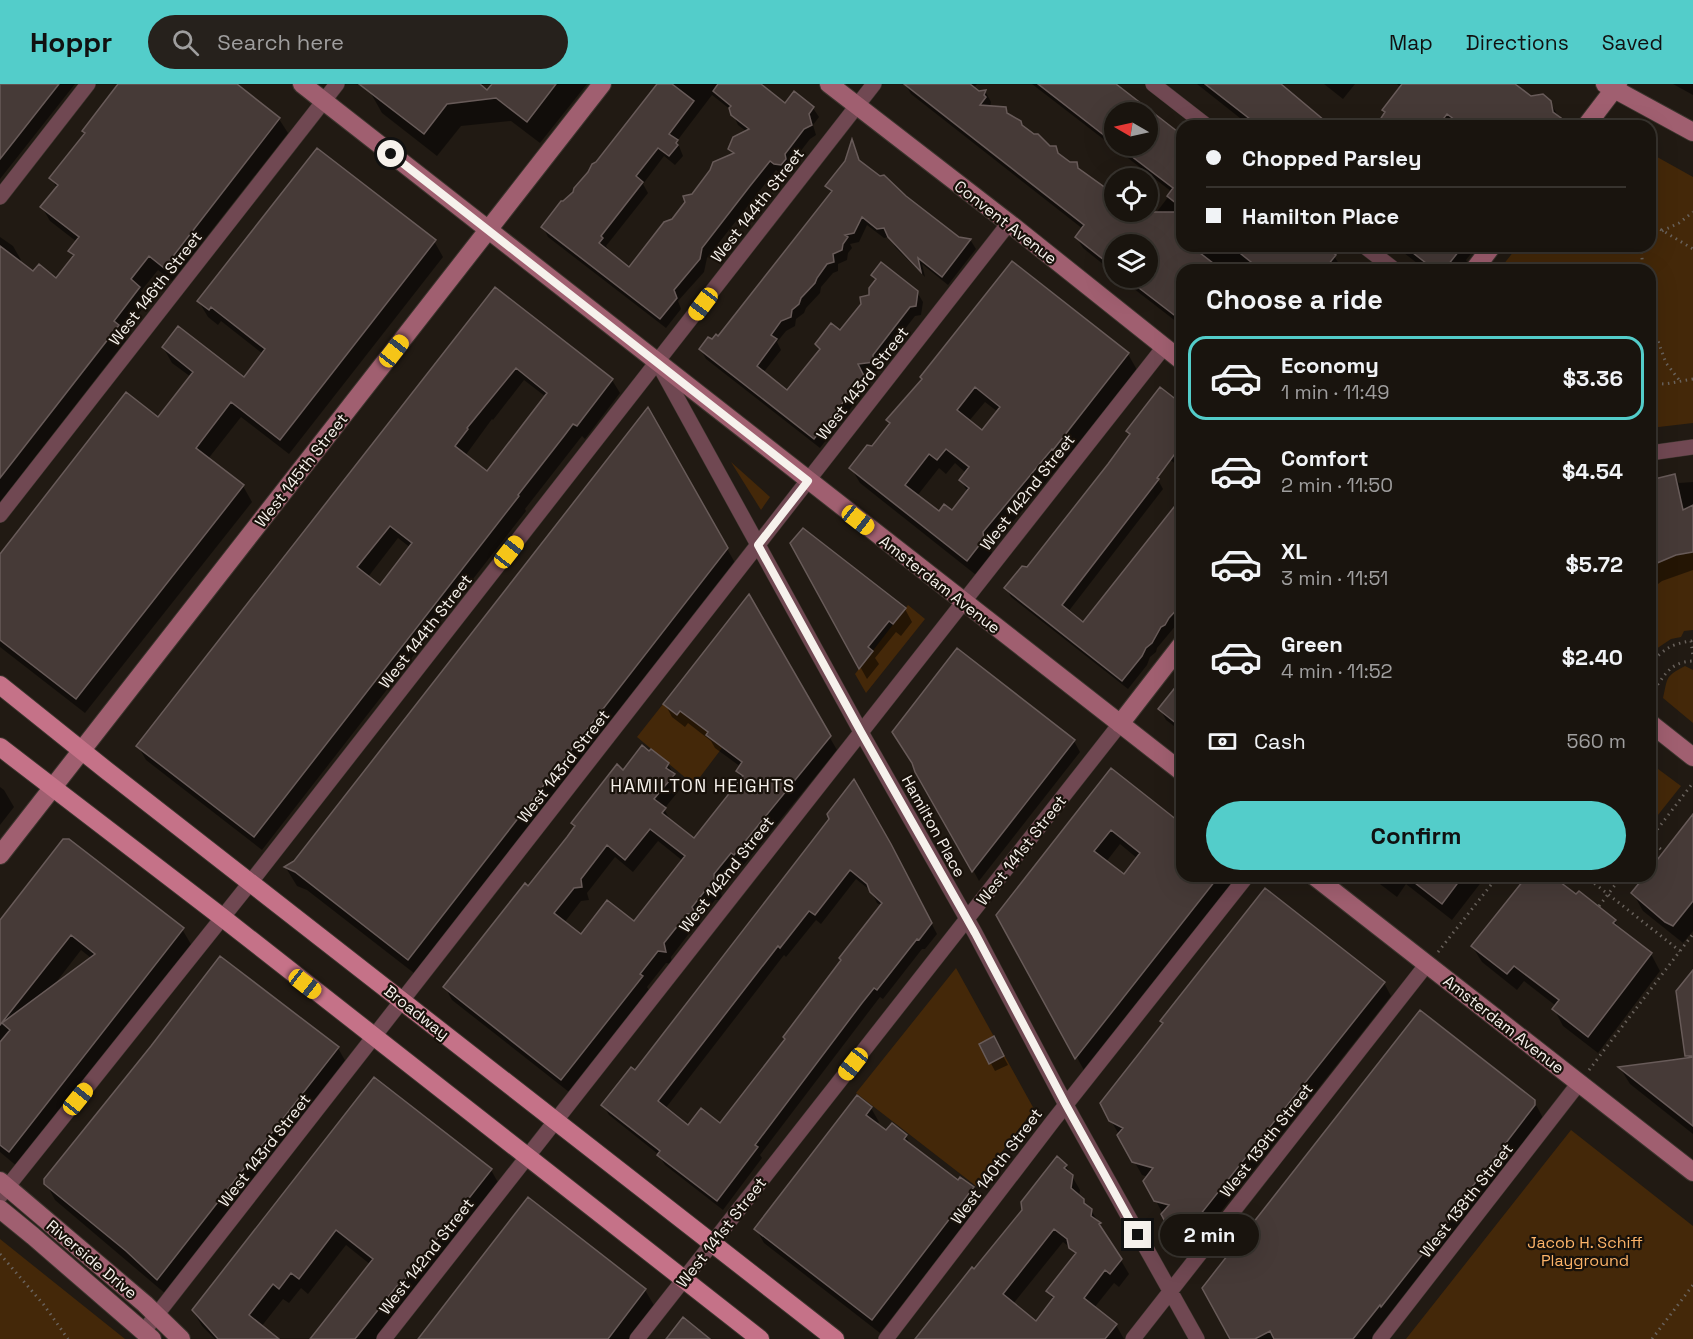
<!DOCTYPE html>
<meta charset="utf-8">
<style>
:root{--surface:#19140e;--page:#26211c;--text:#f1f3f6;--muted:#9f9e9e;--line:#37332e;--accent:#53cdca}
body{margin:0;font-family:"Space Grotesk",sans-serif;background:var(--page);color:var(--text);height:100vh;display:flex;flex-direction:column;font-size:22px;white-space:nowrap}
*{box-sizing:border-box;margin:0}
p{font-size:20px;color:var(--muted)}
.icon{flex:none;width:33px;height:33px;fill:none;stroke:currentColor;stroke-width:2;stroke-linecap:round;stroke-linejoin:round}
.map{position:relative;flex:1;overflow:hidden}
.panel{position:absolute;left:1176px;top:180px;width:480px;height:618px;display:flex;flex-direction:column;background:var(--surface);border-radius:18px;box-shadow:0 6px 24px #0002,0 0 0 2px var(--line)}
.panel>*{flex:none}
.hud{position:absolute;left:1176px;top:36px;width:480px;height:132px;border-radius:18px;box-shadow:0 6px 24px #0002,0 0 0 2px var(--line);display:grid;align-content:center;height:132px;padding:0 30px;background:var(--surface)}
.needle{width:39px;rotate:279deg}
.controls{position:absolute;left:1104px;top:18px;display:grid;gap:12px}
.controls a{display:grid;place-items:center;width:54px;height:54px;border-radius:50%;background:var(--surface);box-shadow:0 6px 24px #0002,0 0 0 2px var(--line);font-size:30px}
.end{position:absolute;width:27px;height:27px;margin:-14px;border:8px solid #f6f1ec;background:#111;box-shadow:0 0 0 3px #111}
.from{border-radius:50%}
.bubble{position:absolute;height:42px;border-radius:21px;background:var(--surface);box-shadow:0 6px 24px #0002,0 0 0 2px var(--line);font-size:20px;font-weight:600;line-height:42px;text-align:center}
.car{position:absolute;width:18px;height:36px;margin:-18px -9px;border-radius:8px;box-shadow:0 0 4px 2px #0007;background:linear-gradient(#f5c518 24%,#345 0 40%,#f5c518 0 76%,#345 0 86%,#f5c518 0)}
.hud b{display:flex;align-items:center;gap:21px;height:57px;font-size:22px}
.hud b+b{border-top:2px solid var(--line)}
.hud i{width:15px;height:15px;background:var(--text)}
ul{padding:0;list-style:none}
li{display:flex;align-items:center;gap:18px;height:84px;margin:0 12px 9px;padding:0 18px;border:3px solid transparent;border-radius:18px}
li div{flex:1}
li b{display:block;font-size:22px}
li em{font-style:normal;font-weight:600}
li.active{border-color:var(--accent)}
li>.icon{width:54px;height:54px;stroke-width:1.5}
h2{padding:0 30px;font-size:27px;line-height:72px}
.pay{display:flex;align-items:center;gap:15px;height:66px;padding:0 30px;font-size:22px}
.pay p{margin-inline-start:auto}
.cta{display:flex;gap:12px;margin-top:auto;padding:12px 30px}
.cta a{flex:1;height:69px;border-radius:36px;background:var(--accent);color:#111;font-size:24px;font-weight:600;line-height:69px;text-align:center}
header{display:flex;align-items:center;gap:36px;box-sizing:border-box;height:84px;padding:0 30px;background:var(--accent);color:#111}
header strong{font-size:28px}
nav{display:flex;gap:33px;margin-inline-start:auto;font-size:21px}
.search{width:420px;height:54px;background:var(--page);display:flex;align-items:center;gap:15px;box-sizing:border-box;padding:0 21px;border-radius:33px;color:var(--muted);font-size:22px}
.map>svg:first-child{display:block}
.green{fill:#442809}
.shadow{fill:#0007;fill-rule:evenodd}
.building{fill:#463a37;stroke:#685b59;stroke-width:1.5;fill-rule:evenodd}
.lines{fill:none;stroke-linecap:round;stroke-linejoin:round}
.street-casing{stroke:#3b342d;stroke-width:16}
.secondary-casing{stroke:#3b342d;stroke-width:20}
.primary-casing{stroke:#3b342d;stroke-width:20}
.path{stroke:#69625c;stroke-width:3;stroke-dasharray:1.5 4.5;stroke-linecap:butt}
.street{stroke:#704852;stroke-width:15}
.secondary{stroke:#a05f70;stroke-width:18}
.primary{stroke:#c57288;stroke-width:18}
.route{stroke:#f6f1ec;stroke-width:8}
.labels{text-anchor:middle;stroke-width:4.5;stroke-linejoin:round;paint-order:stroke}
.street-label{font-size:16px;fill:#f6f1ec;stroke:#18110a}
.park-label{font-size:16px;fill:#fdb469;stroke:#18110a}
.neighbourhood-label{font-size:18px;letter-spacing:1.5px;fill:#f6f1ec;stroke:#18110a}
</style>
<header>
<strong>Hoppr</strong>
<div class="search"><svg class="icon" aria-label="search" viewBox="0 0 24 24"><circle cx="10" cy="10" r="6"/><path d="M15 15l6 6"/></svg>Search here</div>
<nav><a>Map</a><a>Directions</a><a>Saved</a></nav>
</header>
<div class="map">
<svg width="1693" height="1255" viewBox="0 0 1693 1255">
<rect width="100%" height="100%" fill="#211a13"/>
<path class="green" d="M1650 69 1693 93V339L1650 344V186H1499L1518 162H1650Z
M731 378 770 413 761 426Z
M1693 468V546L1684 547 1681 553 1671 555 1650 569V482L1676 471Z
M908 521 925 535 866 609 855 590Z
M1685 582 1693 586V639L1663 614C1668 594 1664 593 1685 582Z
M663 620 677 630 680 627 705 646 709 647 706 651 722 664 694 701 637 653Z
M1650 679 1681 702 1650 741Z
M956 884 1034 1025 976 1102 856 1009Z
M1571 1046 1693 1142V1255H1406Z
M0 1155 125 1255H0Z"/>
<path class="shadow" d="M0 0H75L0 95Z
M120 0H234L279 35 288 49 172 197 158 186 141 207 148 218 122 250 126 256 0 418V153L13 162 21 176 19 179 33 190 56 196 74 174 70 167 77 158 50 137 42 123 57 104 51 94 86 50 84 47Z
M374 0H483L481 3 488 8 494 0H587L540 59 511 37 461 42 437 72 382 29 369 6Z
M657 0H763L766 6 785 21 813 24 819 33 813 41 816 51 810 55 790 81V85L787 90H781L776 86 707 174 704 188 678 217 681 225 666 244 548 153 543 143 574 109ZM712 11 731 26 738 41 747 48 730 65 734 71 692 111 673 136 629 185 606 167 608 165 606 162 648 109 643 100 664 72 675 81 683 72 677 57Z
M905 0H977L969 10 985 7 991 18 990 23 1005 24 1010 32 1023 43 1069 80H1076L1081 89 1111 110 1114 105V128H1145L1152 134 1172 108 1032 0H1113L1182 54V162H1321L1334 172 1341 183 1339 186H1182V242L1120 194H1148V160H1114V189L1083 164 1076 153 1083 145 911 10ZM1114 28H1148V62H1114Z
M1197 0H1280L1325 39 1326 37 1332 42H1250Z
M1324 0H1355L1343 15Z
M1397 0H1513L1531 13 1550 18 1564 42H1376L1401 4Z
M1673 0H1693V11Z
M852 58 861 79 958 155 971 157 976 165 948 201 922 180 925 193 895 163 889 153 884 154 867 141 859 158 850 160 852 164 848 169 847 176 838 180V187L833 189 821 203 820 209 806 224 804 229 796 235 795 242 786 247 777 258 781 266 763 289 788 308 820 267 816 261 841 248 871 213 876 197 873 191 917 208 923 218 921 231 915 232 877 281 878 287 861 289 868 302 820 364 706 275 700 265 719 254 832 110 827 102 846 78Z
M434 157 443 173 289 370 241 333 208 375 243 402 252 418 85 629 0 563V472L158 336 191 293 172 279 163 263 244 295 263 270 221 237 218 241 208 233 199 218Z
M1395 162H1477L1466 176 1468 180 1464 186H1426Z
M1012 179 1128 270 1137 286 1062 381 1061 380 991 464 992 471 976 491 860 399 851 384 872 364ZM985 318 998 328 982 348 969 337ZM955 379 966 389 960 396 968 408 952 428 939 429 917 412 939 384 946 390Z
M495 205 612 296 620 309 585 355 582 352 525 425 526 427 262 766 146 676 138 662ZM524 296 546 313 487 389 465 372 492 335 493 336ZM398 454 411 464 380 503 368 493Z
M1182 322V385L1137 350Z
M648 326 738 484 419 893 307 806 297 802 286 784 295 778Z
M1675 392 1679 399 1693 398V486L1662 497 1650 506V397Z
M1158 396 1163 405 1068 528 1084 540 1182 415V534L1157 564 1156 568 1150 573 1147 581 1128 605 1011 513 1006 504 1028 485Z
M792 460 905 525 912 538 901 552 896 548 875 574 879 580 867 595Z
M748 513 837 666 742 783 739 781 721 803 722 816H715L699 837 701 842 694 843 671 873 672 880 666 879 647 903 649 906 569 1008 452 916 445 903 529 804 575 744 573 739 624 688 668 680 681 704 664 725 672 739 694 756 742 696 737 687 741 683 715 664 711 657 688 639 685 643 672 633 665 620ZM658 757 683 777 634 839 581 852 564 839 581 817 589 816 587 809 615 773 633 788Z
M957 566 1074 657 1080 668 979 797 918 686Z
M1182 598V648L1166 636 1160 625Z
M1112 687 1182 742V792H1237L1238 794 1085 988 998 832ZM1120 760 1138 775 1124 792 1106 778Z
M0 703 4 706 14 723 0 741Z
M1693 733V847L1683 859 1643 827 1633 809 1647 792H1650V788Z
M831 735 896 772 937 850 925 865H922L883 915 880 913 867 930 760 1071 762 1074 723 1126 665 1081 658 1070 609 1031 603 1021 635 988ZM856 795 871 807 877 819 882 822 786 956 720 1041 689 1043 665 1025 784 871 786 873 816 836 821 840Z
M1373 792H1486L1452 836 1406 800 1397 813 1376 797Z
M1529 792H1550L1576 812 1615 837 1620 847 1651 870 1660 887 1598 969 1563 942 1554 925 1556 922 1524 897 1517 906 1482 878 1472 862Z
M0 838 182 845 192 862 19 1084 0 1068ZM81 866 91 874 54 901Z
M1693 889V1050L1630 1000 1620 984 1687 976 1678 908Z
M1384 899 1391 912 1186 1172 1145 1097 1148 1093 1142 1091 1101 1019Z
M993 954 1008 981 995 987 981 961Z
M153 962 338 964 347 980 167 1211 55 1116 46 1099Z
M375 995 491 1086 500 1102 376 1255H312L371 1181 346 1161 308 1210 301 1204 289 1219 283 1215 261 1243 272 1255H215L202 1242 193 1227Z
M1534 1017 1542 1032 1543 1037 1372 1255H1232Z
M871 1024 879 1038 877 1041 886 1049 892 1041 906 1052 912 1063 958 1098 973 1104 981 1119 880 1249 764 1159 756 1145Z
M1066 1082 1080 1106 1079 1113 1091 1126 1129 1190 1119 1203 1114 1199 1094 1224 1116 1241 1124 1255H916ZM1063 1158 1072 1165 1076 1172 1048 1207 1054 1217 1036 1239 1013 1220Z
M528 1115 645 1206 655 1223 630 1255H419Z"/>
<path class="building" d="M0 0H59L0 75Z
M118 0H237L280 34 164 184 149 172 131 195 140 203 114 237 119 241 0 394V162L33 187 39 180 56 194 74 171 68 167 79 153 40 123 58 101 49 94 85 49 82 47Z
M359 0H480L487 6 492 0H556L527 38 496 14 447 20 424 50Z
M657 0H672L694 17 669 50 678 56 676 59 678 61 669 72 658 64 636 92 643 98 601 152 603 154 599 159 629 183 664 138 672 135 685 118 683 112 692 110 710 86 713 78 734 69 728 65 733 53 749 45 731 31 729 24 731 22 713 7 718 0H761L785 19 794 7 814 23 809 30 812 41 804 45 785 70 786 75 781 81 774 80 770 77 750 102 702 164 700 175 674 206 677 214 660 235 541 143 561 117H563L573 108 574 104 588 88 592 80 596 78Z
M904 0H970L979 7 986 6 984 11 986 13 980 21 1006 23 1007 29 1021 37 1022 41 1034 50H1038L1050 62H1056L1058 69 1070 78H1077L1078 84 1114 110V128H1182V162H1191L1222 186H1182V237L1126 194H1148V160H1114V184L1075 153 1084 141Z
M1038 0H1116L1182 51V124L1167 112 1173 104 1118 62H1148V28H1114V59Z
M1205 0H1281L1331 42H1259Z
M1402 0H1515L1531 12 1543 10 1551 17 1553 28 1561 34 1555 42H1463L1447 30 1438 42H1376L1385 28 1382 26Z
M852 55 859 76 880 92 884 91 906 112 959 153 971 155 942 193 918 174 921 188 888 153 884 144 877 145 862 133 854 149 845 151 848 153 843 160 842 166 833 170 834 178 827 180 817 194 815 199 801 214 799 220 792 226 791 233 781 237 771 251 777 255 757 282 787 306 820 265 815 260 831 239 840 246 861 220 860 213 869 211V204L876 195 871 191 881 178 918 207 916 222 910 223 873 271 874 278 858 280 864 292 814 355 699 265 708 253 712 255 716 250 718 252 832 107 825 102 845 77Z
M317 64 436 156 280 356 231 318 196 364 244 401 76 615 0 556V470L126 308 158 333 193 288 162 263 178 242 244 293 265 265 211 223 209 226 197 217Z
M1231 162H1324L1336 171 1324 186H1261Z
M1404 162H1463L1444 186H1435Z
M1012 177 1129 269 1053 366 1052 365 983 448 984 455 967 477 849 384 867 361 872 362 890 339 886 336 922 295 920 293ZM975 303 1000 323 982 346 957 326ZM946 365 969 383 959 396 969 404 952 426 944 420 939 427 905 401 929 370 937 376Z
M495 203 613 295 577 342 573 340 564 352 518 411 519 412 254 753 136 662ZM516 284 547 309 487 387 455 362 468 345 467 344ZM390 442 412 459 380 501 357 483Z
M1160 303 1182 320V371L1177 367 1157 394 1159 395 1062 521 1083 538 1182 413V520L1169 534 1165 541 1161 543 1152 559 1146 564 1142 572 1122 597 1004 504 1022 482 1027 483 1108 380 1130 350 1126 347Z
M648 323 728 464 408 876 295 788 284 783 294 777Z
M1675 390 1683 426 1693 421V468L1676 471 1650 482V396Z
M803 444 906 524 893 540 889 537 868 563 873 567 859 585 790 459Z
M749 510 831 652 734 771 731 769 714 790 715 803H708L692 823 695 829 687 830 664 859 666 868 658 867 640 890 643 892 561 996 443 903 525 799 528 802 567 753 575 742 571 739 617 680 623 686 642 661 649 667 651 665 669 679 666 684 675 690 654 715 666 724 662 729 694 754 743 692 736 687 742 678 706 651 708 648 680 627 677 631 663 620ZM650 745 685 772 634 837 607 816 581 850 554 829 574 804 582 803 581 795 607 761 625 776Z
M957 564 1075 656 972 788 915 688 912 679 892 648Z
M1182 595V644L1158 625Z
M1111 684 1182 740V792H1219L1075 975 996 831ZM1111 746 1140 769 1124 790 1094 767Z
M854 695 891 760 932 839 919 856 917 855 877 906 874 904 862 919 755 1061 758 1063 717 1117 657 1071 660 1067 601 1021 631 983 635 986 659 955 829 735 827 730ZM850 786 867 800 870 808 882 819 839 874 841 876 783 953 785 955 720 1039 701 1024 688 1041 658 1017 778 862 780 864 809 827 815 831Z
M1693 730V817L1673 842 1665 838 1631 809 1645 792H1650V785Z
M63 755H69L184 844 9 1068 0 1061V958L10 946 2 939 95 870 71 851 0 941V836Z
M1406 792H1463L1442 820Z
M1527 792H1552L1576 810 1579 807 1616 836 1613 839 1652 869 1588 953 1552 925 1559 916 1514 882 1507 890 1471 862Z
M1265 804 1385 898 1177 1160 1161 1130 1169 1121 1154 1117 1143 1097 1153 1084 1132 1078 1117 1051 1123 1044 1109 1037 1100 1019 1163 939 1160 937Z
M220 872 339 963 157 1196 126 1167 44 1100V1095L151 962Z
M1693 886V972H1685L1676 907Z
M1420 926 1535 1016V1021L1469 1107 1468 1111 1451 1134 1381 1223 1380 1221 1353 1255H1274L1270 1247 1255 1255H1230L1202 1204Z
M994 952 1004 972 989 980 979 960Z
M1693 973V1042L1618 983 1672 976Z
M374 993 492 1085 399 1203 397 1202 355 1255H310L373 1175 336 1146 299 1195 291 1189 279 1205 273 1200 249 1231 279 1255H218L192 1226Z
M857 1011 872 1023 866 1031 886 1046 892 1039 907 1051 904 1055 958 1096 960 1093 974 1103 872 1236 754 1145Z
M1057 1072 1067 1081 1064 1084 1073 1091 1071 1104 1084 1115V1119L1092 1125 1091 1132 1101 1139 1099 1140 1122 1175 1110 1190 1105 1186 1084 1214 1117 1240 1105 1255H915L972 1183 974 1185 1022 1126 1021 1118ZM1054 1145 1067 1155 1069 1164 1076 1169 1046 1207 1054 1213 1036 1237 1003 1210Z
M528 1113 646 1205 608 1255H418Z
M683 1233 710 1255H666Z"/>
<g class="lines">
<g class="street-casing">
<path id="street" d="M1153 0 1207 42
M0 113 88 0
M1364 162 1395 186
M659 281 861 648 975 849 1066 1021 1197 1255
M1650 369 1693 363
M0 431 337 0
M0 1112 250 799 874 0
M144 1247 1009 139
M384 1255 1164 263
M637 1255 1120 640
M886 1255 1053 1037 1247 792
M1133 1255 1427 880
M1380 1255 1579 999"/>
</g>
<g class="secondary-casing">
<path id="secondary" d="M302 0 1182 688
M829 0 1009 139 1182 277
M1605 0 1693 48
M1586 42 1618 0
M1474 186 1492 162
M1650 639 1693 673
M1120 640 1182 560
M0 771 602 0
M1314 792 1693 1088
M0 1097 145 1220 181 1255
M0 1125 33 1152 152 1255"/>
</g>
<g class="primary-casing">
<path id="primary" d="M0 601 106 686 835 1255
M0 663 223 834 760 1255"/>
</g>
<path class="path" d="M1650 139 1693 165
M1662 147 1679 139 1693 128
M1641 162 1643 186
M1650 235 1666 279 1680 297
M1650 299 1665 300 1693 295
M1650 580C1664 565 1671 560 1691 557L1693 573
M1650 610C1665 594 1667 578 1693 577
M1650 755 1692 700
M1650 757 1662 766
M1585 792 1680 867
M1599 822 1622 792
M1438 868 1498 792
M1589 986 1693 850
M0 1170 44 1221 68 1255
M1652 1255 1693 1201"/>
<use href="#street" class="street"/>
<use href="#secondary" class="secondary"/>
<use href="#primary" class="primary"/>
</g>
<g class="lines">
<path class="route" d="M391 70 808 397 758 461 861 648 975 849 1066 1021 1138 1151"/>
</g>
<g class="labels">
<g class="street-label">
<text transform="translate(757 121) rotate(-52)" y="6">West 144th Street</text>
<text transform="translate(1006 138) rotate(38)" y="6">Convent Avenue</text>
<text transform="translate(155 204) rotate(-52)" y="6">West 146th Street</text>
<text transform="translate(862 299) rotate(-52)" y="6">West 143rd Street</text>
<text transform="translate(301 386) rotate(-52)" y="6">West 145th Street</text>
<text transform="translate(1027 408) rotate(-52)" y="6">West 142nd Street</text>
<text transform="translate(940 500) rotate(38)" y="6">Amsterdam Avenue</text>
<text transform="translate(425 547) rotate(-52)" y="6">West 144th Street</text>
<text transform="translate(563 682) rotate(-52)" y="6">West 143rd Street</text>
<text transform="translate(934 742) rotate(61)" y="6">Hamilton Place</text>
<text transform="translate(1021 766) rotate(-52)" y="6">West 141st Street</text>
<text transform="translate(726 790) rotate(-52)" y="6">West 142nd Street</text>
<text transform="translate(417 928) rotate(38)" y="6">Broadway</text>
<text transform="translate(1504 940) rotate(38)" y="6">Amsterdam Avenue</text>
<text transform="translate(1266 1056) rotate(-52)" y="6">West 139th Street</text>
<text transform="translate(264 1066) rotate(-52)" y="6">West 143rd Street</text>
<text transform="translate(996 1082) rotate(-53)" y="6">West 140th Street</text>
<text transform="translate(1466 1116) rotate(-52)" y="6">West 138th Street</text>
<text transform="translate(721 1148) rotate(-52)" y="6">West 141st Street</text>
<text transform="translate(426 1172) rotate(-52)" y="6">West 142nd Street</text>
<text transform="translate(92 1175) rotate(40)" y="6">Riverside Drive</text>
</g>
<g class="park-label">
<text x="1585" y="1164">Jacob H. Schiff<tspan x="1585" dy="18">Playground</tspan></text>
</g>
<g class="neighbourhood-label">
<text x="703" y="708">HAMILTON HEIGHTS</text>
</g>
</g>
</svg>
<div class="controls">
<a><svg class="needle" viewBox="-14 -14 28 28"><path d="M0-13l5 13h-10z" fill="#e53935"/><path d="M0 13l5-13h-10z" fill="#9f9e9e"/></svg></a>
<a><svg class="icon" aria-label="locate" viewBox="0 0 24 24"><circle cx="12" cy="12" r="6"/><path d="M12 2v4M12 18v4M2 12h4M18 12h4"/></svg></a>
<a><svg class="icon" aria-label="layers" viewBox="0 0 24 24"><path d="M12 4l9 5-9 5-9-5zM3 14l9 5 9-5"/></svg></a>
</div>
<i class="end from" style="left:391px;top:70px"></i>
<i class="end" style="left:1138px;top:1151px"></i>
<div class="bubble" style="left:1160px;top:1130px;width:99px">2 min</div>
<i class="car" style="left:703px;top:220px;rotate:217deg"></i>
<i class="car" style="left:394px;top:267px;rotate:38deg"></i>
<i class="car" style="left:858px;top:436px;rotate:128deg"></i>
<i class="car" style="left:509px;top:468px;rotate:38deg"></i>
<i class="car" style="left:305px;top:900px;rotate:128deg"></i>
<i class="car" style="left:853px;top:980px;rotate:218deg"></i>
<i class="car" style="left:78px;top:1015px;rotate:39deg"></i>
<div class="hud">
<b><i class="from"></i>Chopped Parsley</b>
<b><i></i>Hamilton Place</b>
</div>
<section class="panel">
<h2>Choose a ride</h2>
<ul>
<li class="active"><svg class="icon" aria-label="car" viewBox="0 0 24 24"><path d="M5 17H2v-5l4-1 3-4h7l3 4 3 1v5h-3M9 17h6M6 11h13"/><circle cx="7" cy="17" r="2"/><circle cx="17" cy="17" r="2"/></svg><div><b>Economy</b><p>1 min · 11:49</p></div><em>$3.36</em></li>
<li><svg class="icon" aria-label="car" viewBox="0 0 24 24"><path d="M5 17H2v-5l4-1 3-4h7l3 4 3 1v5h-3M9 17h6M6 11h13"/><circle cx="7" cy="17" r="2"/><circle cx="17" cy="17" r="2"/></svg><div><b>Comfort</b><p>2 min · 11:50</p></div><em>$4.54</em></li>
<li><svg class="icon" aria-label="car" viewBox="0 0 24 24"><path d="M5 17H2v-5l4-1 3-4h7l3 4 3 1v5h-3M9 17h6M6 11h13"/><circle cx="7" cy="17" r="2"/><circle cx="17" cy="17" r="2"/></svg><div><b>XL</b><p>3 min · 11:51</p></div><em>$5.72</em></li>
<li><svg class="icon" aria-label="car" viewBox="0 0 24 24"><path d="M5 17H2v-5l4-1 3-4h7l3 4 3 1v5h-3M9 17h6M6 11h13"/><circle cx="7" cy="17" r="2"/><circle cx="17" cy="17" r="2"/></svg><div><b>Green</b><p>4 min · 11:52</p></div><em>$2.40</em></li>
</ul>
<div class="pay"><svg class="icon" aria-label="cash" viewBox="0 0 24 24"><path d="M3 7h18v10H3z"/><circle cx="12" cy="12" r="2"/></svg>Cash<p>560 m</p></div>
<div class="cta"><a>Confirm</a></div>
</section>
</div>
